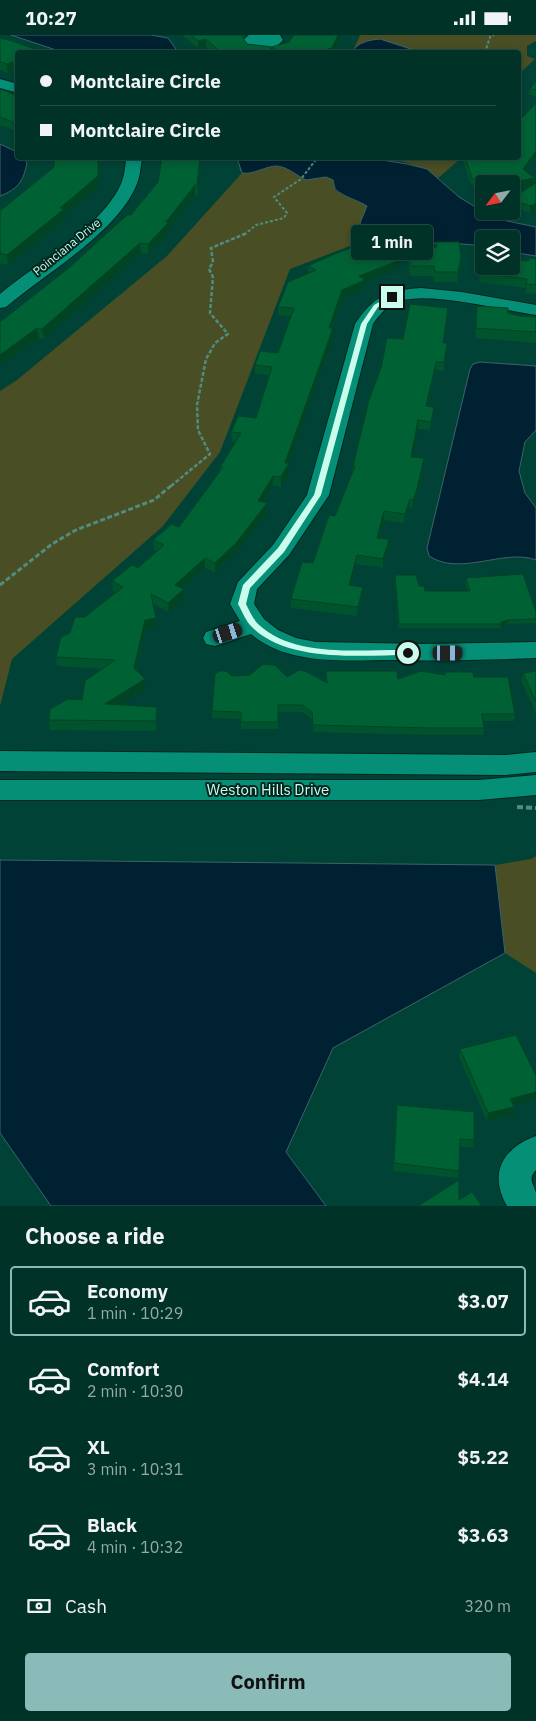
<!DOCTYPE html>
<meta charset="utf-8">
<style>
:root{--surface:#003228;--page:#0e3e34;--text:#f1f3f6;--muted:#95aaa8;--line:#224d45;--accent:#8bbbb9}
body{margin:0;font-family:"IBM Plex Sans",sans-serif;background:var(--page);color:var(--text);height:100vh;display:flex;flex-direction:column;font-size:19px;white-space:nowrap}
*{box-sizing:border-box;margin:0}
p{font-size:16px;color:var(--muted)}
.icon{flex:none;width:28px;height:28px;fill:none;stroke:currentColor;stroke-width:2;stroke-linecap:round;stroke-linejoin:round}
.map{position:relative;height:1171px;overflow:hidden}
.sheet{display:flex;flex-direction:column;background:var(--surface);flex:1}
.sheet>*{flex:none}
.hud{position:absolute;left:15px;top:15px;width:506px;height:110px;border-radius:5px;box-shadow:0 2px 8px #0003,0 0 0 1px var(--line);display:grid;align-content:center;height:110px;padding:0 25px;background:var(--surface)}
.needle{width:32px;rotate:238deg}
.fabs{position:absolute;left:475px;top:140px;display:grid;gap:10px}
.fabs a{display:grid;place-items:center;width:45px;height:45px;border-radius:5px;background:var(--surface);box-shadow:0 2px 8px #0003,0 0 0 1px var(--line);font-size:25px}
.end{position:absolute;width:22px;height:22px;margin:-11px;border:6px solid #cafced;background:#111;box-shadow:0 0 0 2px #111}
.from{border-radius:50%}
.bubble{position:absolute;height:35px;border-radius:5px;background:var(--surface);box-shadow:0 2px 8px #0003,0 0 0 1px var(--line);font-size:16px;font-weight:700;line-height:35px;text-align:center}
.car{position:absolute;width:15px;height:30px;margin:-15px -8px;border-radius:6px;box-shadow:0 0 4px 1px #0007;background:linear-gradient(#222 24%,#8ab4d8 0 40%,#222 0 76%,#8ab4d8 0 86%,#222 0)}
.hud b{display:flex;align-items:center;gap:18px;height:48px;font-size:19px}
.hud b+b{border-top:1px solid var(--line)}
.hud i{width:12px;height:12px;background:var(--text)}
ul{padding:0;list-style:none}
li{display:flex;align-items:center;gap:15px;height:70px;margin:0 10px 8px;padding:0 15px;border:2px solid transparent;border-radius:5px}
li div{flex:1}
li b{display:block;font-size:19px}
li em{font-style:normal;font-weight:700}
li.active{border-color:var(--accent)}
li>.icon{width:45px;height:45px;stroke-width:1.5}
h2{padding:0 25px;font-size:22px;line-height:60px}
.pay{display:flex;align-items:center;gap:12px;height:55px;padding:0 25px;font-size:19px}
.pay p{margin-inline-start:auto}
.primary-button{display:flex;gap:10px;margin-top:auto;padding:10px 25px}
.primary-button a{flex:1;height:58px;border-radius:5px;background:var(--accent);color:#111;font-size:20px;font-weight:700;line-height:58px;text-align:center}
.status{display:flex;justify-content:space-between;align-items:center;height:35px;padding:0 25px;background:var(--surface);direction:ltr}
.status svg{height:14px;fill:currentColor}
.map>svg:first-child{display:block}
.green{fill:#494e24}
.water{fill:#002132;stroke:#3d636a}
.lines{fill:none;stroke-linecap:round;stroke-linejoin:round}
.minor-casing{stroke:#02261e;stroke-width:2}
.path-far3{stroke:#518d7f;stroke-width:2;stroke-dasharray:3 2;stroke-linecap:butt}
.path-far2{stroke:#518d7f;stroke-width:2.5;stroke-dasharray:4 2;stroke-linecap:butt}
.path-far1{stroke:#518d7f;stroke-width:3;stroke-dasharray:5 2.5;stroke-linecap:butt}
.path{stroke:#518d7f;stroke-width:4;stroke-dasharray:6 3;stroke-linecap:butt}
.minor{fill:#048f76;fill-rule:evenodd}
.wall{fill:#00532d}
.shaded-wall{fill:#004424}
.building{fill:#006134;stroke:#004424}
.route{fill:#cafced}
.labels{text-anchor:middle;stroke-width:4;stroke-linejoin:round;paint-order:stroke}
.far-street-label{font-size:12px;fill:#cafced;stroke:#02261e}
.street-label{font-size:15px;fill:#cafced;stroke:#02261e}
</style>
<div class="status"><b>10:27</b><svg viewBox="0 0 49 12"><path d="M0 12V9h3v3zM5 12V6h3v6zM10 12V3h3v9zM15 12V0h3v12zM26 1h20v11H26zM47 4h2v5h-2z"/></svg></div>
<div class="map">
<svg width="536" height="1171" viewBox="0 0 536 1171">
<rect width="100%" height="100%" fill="#004336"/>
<path class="green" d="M360 0H536V6L527 11V21L535 24 519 39V18H352Z
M326 123 307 145 326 142 333 145 335 155C344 162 357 165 367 171L360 188 362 193 373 202 290 234 220 417 163 491 12 624 0 671V356L17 345 167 221 242 138 239 133Z
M379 123H461L436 145C419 129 402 125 379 123Z
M536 821V938L505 918 495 830 531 824Z"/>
<path class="water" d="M11 0H151L168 3 178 17H62Z
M380 4 420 17H352C358 7 369 5 380 4Z
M0 109 17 117 18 122 23 123 27 128C23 147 18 154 0 161Z
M242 122H363L407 129 427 134 459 162 482 176 507 186 536 192V221L511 217V204H484V211C467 209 450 208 432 208 411 207 370 214 360 188L367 171C357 165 344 162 335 154L333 145 326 142 306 145C297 141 288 132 277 131 265 131 254 140 242 138L238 126Z
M480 327 536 331V395L525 407 519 436 525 458 536 473V525C505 513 460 542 429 521L427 513 470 334 473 329Z
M0 825 495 830 505 918 333 1013 286 1117 326 1171H51L0 1098Z"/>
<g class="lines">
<g class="minor-casing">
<path id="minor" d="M249 0H280L283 5C274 17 252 18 242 6Z
M0 44 18 49V58L0 53Z
M125 122H140L142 125C140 134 140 143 136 151 116 198 45 239 6 272L0 273V259C34 230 101 192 120 151 124 143 125 134 126 125Z
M421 253 462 257 536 270V280C501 275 432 256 399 266 387 270 380 279 373 289L329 460 289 520 257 554 254 569 264 584 278 595 296 603 316 607 424 609 536 607V623C488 625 439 626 391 625 346 625 288 631 251 599L215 611 206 609 203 603 206 597 240 586 230 569 238 547 273 510 307 460 355 289C374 261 387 255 421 253Z
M0 716 506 720 536 717V737L506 740 0 736Z
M536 740V760L479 765H0V745H479Z
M536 1101V1135C527 1144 534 1149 536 1158 536 1162 536 1167 536 1171H507C488 1138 503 1113 536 1101Z"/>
</g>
<path class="path-far3" d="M485 18 490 2 494 0
M244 200 256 190 284 183 287 178 274 162 301 144 318 122"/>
<path class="path-far2" d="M171 451 210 419 198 395 197 370 206 324 215 308 228 299 210 278 213 242 209 234 213 227 211 213 247 198"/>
<path class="path-far1" d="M0 550 52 509 76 495 154 465 172 450"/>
<path class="path" d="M517 772 536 773"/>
<use href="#minor" class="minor"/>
</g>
<path class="wall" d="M182 0H243V3L247 9 272 12 289 7 294 0H342L333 18H213L206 12 198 13Z
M0 3 18 18V37L13 36 8 38 0 35Z
M536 46V61L529 60 530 54Z
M0 54 18 61V97L0 90Z
M160 122H201L198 160H195L169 193V197L148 219 141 218 44 304 39 303 0 331V287L70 232 131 180 158 147 161 126Z
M464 122H519L525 136 534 143 533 150 483 159 471 149 464 128Z
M536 148V174L530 178 511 172V164Z
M99 151 65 180V184L8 230 0 228V176Z
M436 207 461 221 457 247H434V241H410L408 222 409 212H436Z
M356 216 400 225V233L365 247V253L341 264 332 293H333V302L288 428 289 438 281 452 273 450 263 468H267V478L237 517 215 537 205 533 182 554 184 564 169 577 153 569 156 592 145 594 136 636 145 644V654L120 670 157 682 156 696 50 695 49 685 82 665 103 634 57 631 56 622 70 598 85 582 116 557 113 556 112 546 138 533 157 516 154 515 153 505 179 492 220 436V432L236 406H232L231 397 256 383 269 340 255 339V330L278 318 291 281 278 280V272L308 238V231Z
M481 221 529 226 536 224V259L525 258 526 253 479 247Z
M477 271 508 278 520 281 536 282V308L475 303Z
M447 281 443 308 446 316 443 336 435 335 428 371 434 372 430 395 418 394 412 422 423 432 416 463 412 473H409L404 488 384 485 379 503 389 504 388 513 383 533 356 529 351 550 362 560 357 581 291 573V564L313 528 335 481 352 438 353 431 403 304Z
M395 540 419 551 425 556H468L465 547 466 543 536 577V588L507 589 501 590V593H398Z
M326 636 398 644 444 640 445 637 474 642 515 679 514 686H483L484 693 483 700H430L313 697 312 684 302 677H278V694H241V684L212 683V676L232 641 287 642 326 648Z
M536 636V678L521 646 523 638Z
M460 1014 513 1070V1080L487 1086 459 1022Z
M396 1077 474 1105 473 1113 460 1111 459 1136 458 1143 393 1136Z"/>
<path class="shaded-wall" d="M338 0H342L333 18H310Z
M206 4V12L198 13V6Z
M272 12V18H267Z
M12 27 13 36 8 38 7 29Z
M536 116V121L522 141 523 134Z
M98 122H99V151L65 180V184L8 230 7 220Z
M200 122H201V125L198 160 197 150Z
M534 143 533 150 511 154V149H504Z
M195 150V160L169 193V197L148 219V209Z
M536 168V174L530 178V171Z
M140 208 141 218 44 304 42 294Z
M400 225V233L365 247V253L341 264 329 301V293L342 255 359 241Z
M37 293 39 303 0 331V320Z
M333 293V302L288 430 289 428V438L281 452V442L285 428Z
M436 327 435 335 426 379V371Z
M418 385V394L411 430V422Z
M424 423 423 432 416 463 412 473 413 465Z
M273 441V450L258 476V466Z
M410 464 409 473 404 488 405 479Z
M267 468V478L237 517 215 537V528Z
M384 476V485L376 511 377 503Z
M389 504 388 513 383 533V524Z
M357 520 356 529 349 559V550Z
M205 523V533L175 560V550Z
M363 552 362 560 357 581 358 572Z
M184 554V564L169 577 168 568Z
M156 583V592L145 594 134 643V633L145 585Z
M508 585 507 589 501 590V587Z
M145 644V654L106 679 105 669Z
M157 672V682L156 696V686Z
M536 1057V1064L509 1071 510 1064Z
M514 1072 513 1080 487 1086 488 1078Z"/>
<path class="building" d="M191 0H241L247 9 272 12 289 7 294 0H338L332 13 310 18H280L272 12 267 18H222L206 4 198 6Z
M0 3 12 6 46 18H18V29L12 27 7 29 0 27Z
M536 46V55L530 54Z
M0 54 18 61V89L0 82Z
M536 68V116L523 134 534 143 504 149H484V153L472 143 465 122H519V86Z
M54 122H98V141L60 173 64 174 7 220 0 218V176L54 132Z
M162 122H200L197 150H195L166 187H169L148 209 140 208 42 294 37 293 0 320V287L70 232 127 180H131L158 147Z
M536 148V168L530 171 511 165V164Z
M436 207H459L461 221 458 237H435L434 231H411L409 212H437Z
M372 209 400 225 359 241 365 245 342 255 329 293H333L285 428H289L281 442 273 441 258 466 267 468 237 507 215 528 205 523 175 550 184 554 168 568 151 559 156 583 145 585 134 633 145 644 105 669 157 672 156 686 49 685 50 674 68 664 82 665 85 646 115 625 56 622 61 602 70 598 75 582H85L123 552 112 546 132 530 138 533 164 510 153 505 172 489 179 492 223 432H220L241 398 231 397 238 381 256 383 272 332 255 330 260 316 278 318 294 273 278 272 288 247 316 235 308 231 332 220 351 213 356 216Z
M481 221H484V231H511V225L529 226V223L536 224V250L526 249 527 244 480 238Z
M410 269 448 273 443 308H447L444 327H436L426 371 434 372 431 387 418 385 411 422 424 423 417 454 413 465 410 464 405 479 384 476 377 503 389 504 383 524 357 520 349 550 363 552 358 572 291 564 302 527 313 528 329 480 335 481 355 431H353L369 365 381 333 387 303 403 304Z
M477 271 508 273V278L520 281 536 282V297L476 293Z
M523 539 536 577V584L508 585 501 587 502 589H399L395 540H416L419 551H424L425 556H470L466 543Z
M263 629 275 630 287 642 299 635 305 636 327 648 326 636H397L398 644 421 636 445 640V637H473L474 642H508L515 679H482L484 693H431L313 690 312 677 302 670H278V687H241V677L212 676 215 639 219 636H226L232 641 250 640Z
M536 636V667L523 638Z
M516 1000 536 1041V1057L510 1064 514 1072 488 1078 460 1014Z
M397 1070 474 1077V1105L460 1104 459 1136 394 1128Z
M459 1145V1165L472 1157 481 1170 480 1171H418Z"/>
<path class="route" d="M390 261 396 262 378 272 367 289 321 460 284 517 250 553 246 569C249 575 253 584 258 589 295 624 362 614 408 615L413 618 408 620C362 620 288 628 252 592 246 587 242 576 238 569L243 550 278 513 314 460 361 289 374 270Z"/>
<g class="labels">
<g class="far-street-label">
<text transform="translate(67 212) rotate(-39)" y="4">Poinciana Drive</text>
</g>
<g class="street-label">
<text x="268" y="760">Weston Hills Drive</text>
</g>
</g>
</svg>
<div class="fabs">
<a><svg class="needle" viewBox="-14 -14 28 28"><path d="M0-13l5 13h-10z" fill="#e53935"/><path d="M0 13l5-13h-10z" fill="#95aaa8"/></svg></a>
<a><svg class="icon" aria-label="layers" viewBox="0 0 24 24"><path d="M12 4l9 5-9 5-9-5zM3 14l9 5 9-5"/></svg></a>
</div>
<i class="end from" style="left:408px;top:618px"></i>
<i class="end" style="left:392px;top:262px"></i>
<div class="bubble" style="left:351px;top:190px;width:82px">1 min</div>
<i class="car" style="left:228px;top:598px;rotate:72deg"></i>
<i class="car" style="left:448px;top:618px;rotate:90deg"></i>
<div class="hud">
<b><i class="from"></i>Montclaire Circle</b>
<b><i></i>Montclaire Circle</b>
</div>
</div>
<section class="sheet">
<h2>Choose a ride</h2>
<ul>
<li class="active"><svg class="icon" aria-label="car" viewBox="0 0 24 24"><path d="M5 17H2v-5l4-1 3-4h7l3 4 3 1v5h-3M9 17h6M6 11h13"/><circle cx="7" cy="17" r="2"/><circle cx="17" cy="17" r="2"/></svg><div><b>Economy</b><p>1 min · 10:29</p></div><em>$3.07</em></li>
<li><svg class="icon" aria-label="car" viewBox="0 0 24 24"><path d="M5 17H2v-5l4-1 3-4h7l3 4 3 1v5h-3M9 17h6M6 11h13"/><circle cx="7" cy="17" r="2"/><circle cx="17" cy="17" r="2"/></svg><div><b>Comfort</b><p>2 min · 10:30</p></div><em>$4.14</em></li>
<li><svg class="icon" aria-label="car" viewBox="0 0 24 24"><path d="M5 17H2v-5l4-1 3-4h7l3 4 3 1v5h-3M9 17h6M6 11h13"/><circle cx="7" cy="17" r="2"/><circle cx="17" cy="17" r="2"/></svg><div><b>XL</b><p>3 min · 10:31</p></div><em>$5.22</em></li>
<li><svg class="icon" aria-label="car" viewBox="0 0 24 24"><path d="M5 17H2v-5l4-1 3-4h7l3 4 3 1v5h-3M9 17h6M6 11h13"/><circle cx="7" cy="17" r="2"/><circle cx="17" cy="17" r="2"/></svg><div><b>Black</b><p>4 min · 10:32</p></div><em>$3.63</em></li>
</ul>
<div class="pay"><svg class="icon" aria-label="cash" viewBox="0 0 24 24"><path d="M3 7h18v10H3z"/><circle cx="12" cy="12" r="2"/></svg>Cash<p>320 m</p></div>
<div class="primary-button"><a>Confirm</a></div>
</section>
